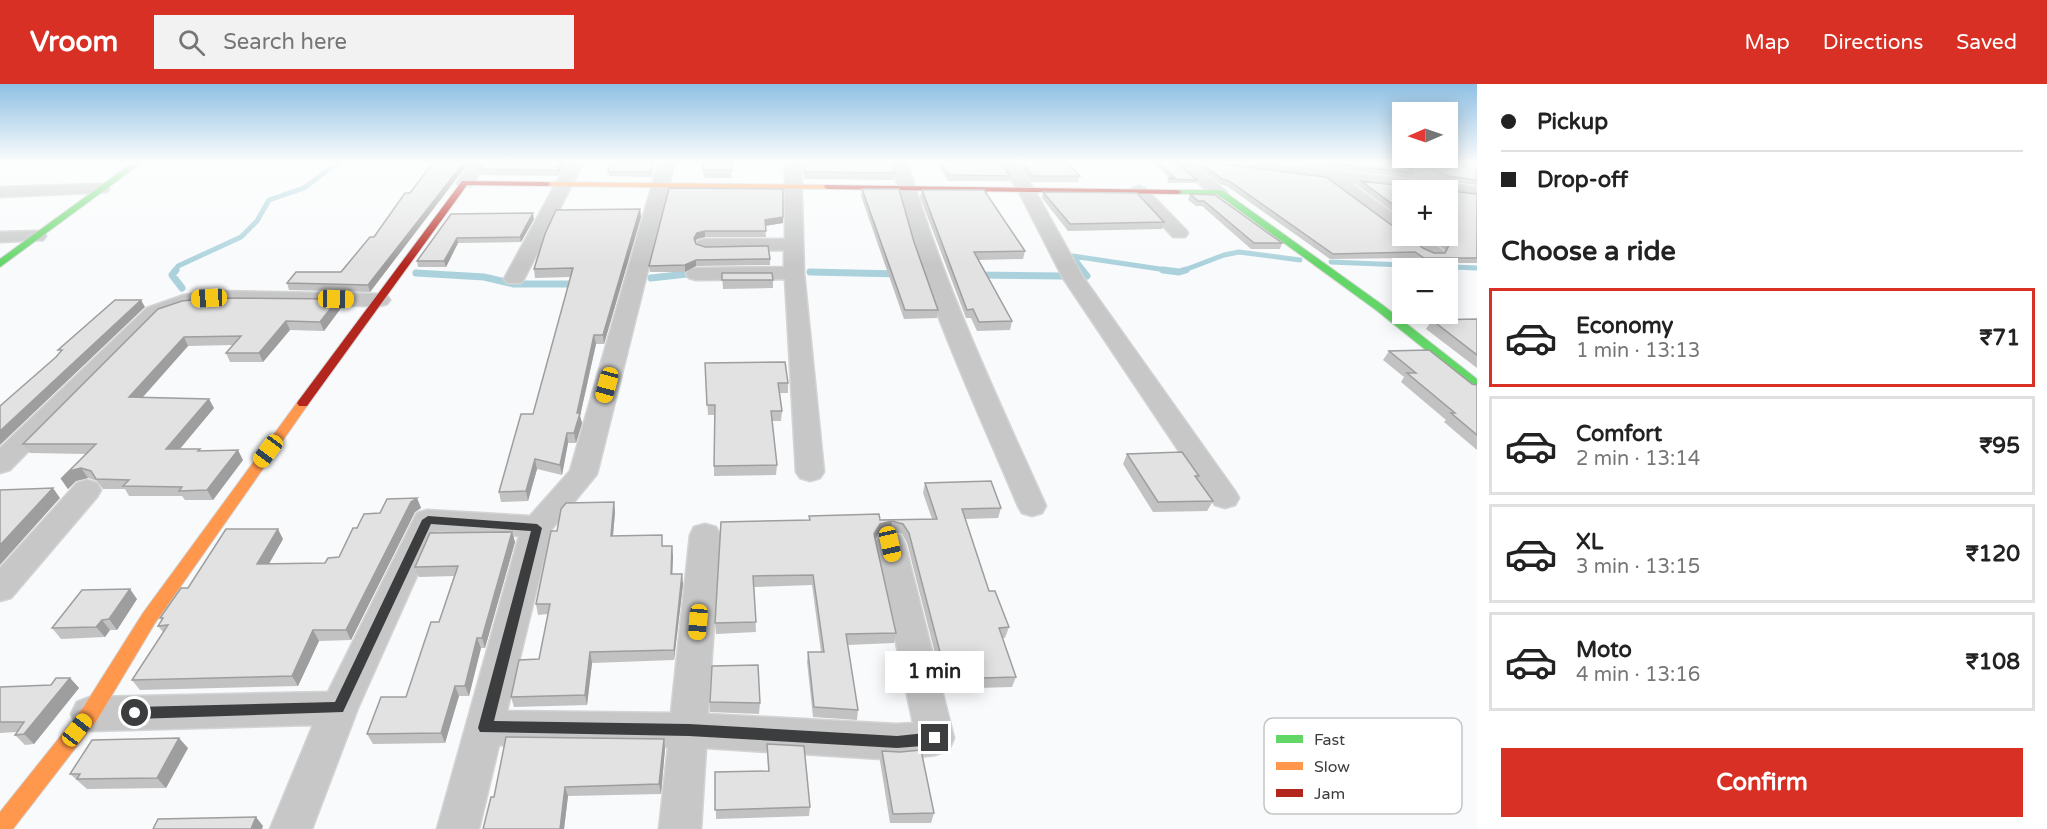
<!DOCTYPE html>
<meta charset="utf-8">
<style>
:root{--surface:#fff;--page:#f2f2f2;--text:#222;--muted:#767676;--line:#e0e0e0;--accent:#d93025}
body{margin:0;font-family:"Varela Round",sans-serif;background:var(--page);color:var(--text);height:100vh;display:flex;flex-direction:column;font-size:22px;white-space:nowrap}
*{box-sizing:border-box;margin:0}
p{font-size:20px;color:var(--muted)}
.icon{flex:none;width:33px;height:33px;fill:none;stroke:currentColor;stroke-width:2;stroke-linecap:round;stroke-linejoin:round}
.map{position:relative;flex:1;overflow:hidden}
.panel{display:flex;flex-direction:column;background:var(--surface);width:570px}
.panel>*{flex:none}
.hud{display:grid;align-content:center;height:132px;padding:0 24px;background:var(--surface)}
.needle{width:39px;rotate:268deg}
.controls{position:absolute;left:1392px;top:18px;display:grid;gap:12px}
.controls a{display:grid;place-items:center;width:66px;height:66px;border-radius:0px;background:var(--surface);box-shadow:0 3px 15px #0003;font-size:30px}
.end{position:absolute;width:27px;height:27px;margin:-14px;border:8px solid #3c3d3e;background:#fff;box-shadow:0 0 0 3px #fff}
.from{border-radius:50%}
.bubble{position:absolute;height:42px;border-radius:0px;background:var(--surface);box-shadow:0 3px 15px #0003;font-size:20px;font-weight:700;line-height:42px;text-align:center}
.car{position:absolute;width:18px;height:36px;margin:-18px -9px;border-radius:8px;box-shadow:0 0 4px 2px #0007;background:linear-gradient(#f5c518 24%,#345 0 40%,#f5c518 0 76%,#345 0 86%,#f5c518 0)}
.hud b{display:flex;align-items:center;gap:21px;height:57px;font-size:22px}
.hud b+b{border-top:2px solid var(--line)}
.hud i{width:15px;height:15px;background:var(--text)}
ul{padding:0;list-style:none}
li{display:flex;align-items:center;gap:18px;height:99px;margin:0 12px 9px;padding:0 12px;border:3px solid var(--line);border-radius:0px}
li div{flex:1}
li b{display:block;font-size:22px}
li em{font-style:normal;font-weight:700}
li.active{border-color:var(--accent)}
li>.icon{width:54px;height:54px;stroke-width:1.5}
h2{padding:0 24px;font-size:27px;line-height:72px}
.action{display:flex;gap:12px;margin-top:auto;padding:12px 24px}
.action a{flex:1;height:69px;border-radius:0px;background:var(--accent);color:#fff;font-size:24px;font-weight:700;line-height:69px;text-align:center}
header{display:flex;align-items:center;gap:36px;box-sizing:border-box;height:84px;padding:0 30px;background:var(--accent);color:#fff}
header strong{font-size:28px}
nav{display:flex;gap:33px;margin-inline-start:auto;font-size:21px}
.search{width:420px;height:54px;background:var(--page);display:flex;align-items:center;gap:15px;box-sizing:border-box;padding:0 21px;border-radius:0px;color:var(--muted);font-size:22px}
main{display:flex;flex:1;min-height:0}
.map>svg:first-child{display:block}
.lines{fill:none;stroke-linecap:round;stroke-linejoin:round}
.stream-far1{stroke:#abd2dc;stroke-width:5}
.stream{stroke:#abd2dc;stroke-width:7}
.street-casing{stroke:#d3d4d5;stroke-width:3}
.fast-casing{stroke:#d3d4d5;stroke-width:2}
.slow-casing{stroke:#d3d4d5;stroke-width:2}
.jam-casing{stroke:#d3d4d5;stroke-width:2}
.street{fill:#c7c7c7;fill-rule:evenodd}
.fast{fill:#63d668;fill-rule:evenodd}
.slow{fill:#ff974d;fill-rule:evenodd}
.jam{fill:#b3261e;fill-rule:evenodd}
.wall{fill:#c2c2c2}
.shaded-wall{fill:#9e9e9e}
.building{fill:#e2e2e2;stroke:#9e9e9e;stroke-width:1.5}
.route{fill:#3c3d3e}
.key{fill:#fff;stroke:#c4c5c5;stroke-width:1.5}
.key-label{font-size:16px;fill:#3c3d3e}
</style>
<header>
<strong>Vroom</strong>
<div class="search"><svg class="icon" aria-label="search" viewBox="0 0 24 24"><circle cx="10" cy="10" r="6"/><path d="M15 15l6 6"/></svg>Search here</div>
<nav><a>Map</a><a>Directions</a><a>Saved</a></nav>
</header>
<main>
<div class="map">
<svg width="1477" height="745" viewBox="0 0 1477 745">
<rect width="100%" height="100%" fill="#f9fafb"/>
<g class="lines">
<path class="stream-far1" d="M1331 178 1477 184
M175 187 178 182 241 153 257 137 269 116 304 104 340 77
M1084 187 1073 172 1173 187
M1182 187 1224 171 1239 168 1300 176"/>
<path class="stream" d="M176 186 172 191 182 204
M1082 186 1087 192
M1163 186 1179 188 1186 186
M810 188 900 190
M416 189 484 193 514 200H580
M975 191 1063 192
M651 194 696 189"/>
<g class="street-casing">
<path id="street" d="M472 77H487L471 102H459L457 99Z
M568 77H584L524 195 521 199H507L504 195Z
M659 77H675L597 390 551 446 507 627 671 629 690 451 694 443 705 440 716 443 720 451 708 630 897 640 913 639 875 460 879 452 890 449 901 452 905 460 954 654 949 666 935 671 897 676 706 664 701 745H659L668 663 499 661 479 745H437L519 452 437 447 358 624 312 745H270L313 641 90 647 77 642 71 630 77 618 90 613 328 608 417 429 427 426 530 432 570 387Z
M785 77H801L804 189 824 388 820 394 810 397 800 394 796 388 785 195 696 196 689 194 686 190 689 186 696 184 784 183V166L705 167 698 165 696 161 698 157 705 155H785Z
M892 77H907C942 197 995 309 1046 422L1042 429 1032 432 1022 429 1018 422C971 310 915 196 892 77Z
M998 77H1013L1034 105 1083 193 1235 407 1239 414 1235 421 1225 424 1215 421 1063 194 1018 106Z
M1171 77H1187L1227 108 1219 113 1213 111Z
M1214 77H1253L1421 97 1390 77H1409L1442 96 1444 99 1477 103V113L1448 110V106H1419L1350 99 1402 136V149L1396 148 1325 96 1222 82Z
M101 100 107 102 109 105 107 108 0 113V103Z
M1139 102 1145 104 1185 145 1188 149 1185 153H1173L1133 110 1131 107 1133 104Z
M37 147 43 148 46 152 43 156 0 158V148Z
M1404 152H1424L1444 168 1442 172C1428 175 1412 163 1404 152Z
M215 207 380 210 387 212 390 216 387 220 380 222 215 220 186 223 161 232 10 386 0 389V364L147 224 184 211Z
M87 396 97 399 101 406 97 413 11 514 0 517V484L77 399Z"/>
</g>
<g class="fast-casing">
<path id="fast" d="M135 77H144L0 183V175Z
M1175 106H1222L1384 222 1477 295V305L1473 304 1376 226 1217 110H1178L1174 108Z"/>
</g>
<g class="slow-casing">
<path id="slow" d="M544 98 828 101 832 103 828 105 547 102H544Z
M303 315 309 319 155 539 97 636 13 745H0V728L83 624 143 529 299 316Z"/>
</g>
<g class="jam-casing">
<path id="jam" d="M462 97 547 98 551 100 547 102 467 101 307 322H299L297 319 299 316Z
M825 101 1178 106 1182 108 1178 110 828 105 824 103Z"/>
</g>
<use href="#street" class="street"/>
<use href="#fast" class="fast"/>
<use href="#slow" class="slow"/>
<use href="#jam" class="jam"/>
</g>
<path class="wall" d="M434 77H470L370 208 289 206 287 199 341 188 374 153 410 109Z
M567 77 557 92 481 91 480 85Z
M654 77 652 93 609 92 608 88Z
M731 77 732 94H704L703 86Z
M803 77 895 89 894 96 804 95Z
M936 77H1000L1010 92 1009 97H948Z
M1015 77H1065L1080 92 1078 98H1031Z
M1151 77H1174L1197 96 1195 99H1169L1167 98 1168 94H1170Z
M1190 77H1220L1223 80 1402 152 1423 164 1434 169H1444L1445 166 1427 152H1448L1402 106V134L1358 102 1361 97 1477 110V179H1421L1412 174 1330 175 1227 102 1220 100Z
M1270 77H1396L1414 89 1412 94Z
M1412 77H1477V101L1445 97Z
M669 104 783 139 765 142 766 153H705L697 155 695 158 696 160 705 163 770 175V181L696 182 685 188H650L649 182Z
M862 105 914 158 938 226 937 234 904 235 861 112Z
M922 106 1025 167 1023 175 978 176 1012 237 1010 246 977 247 971 234H966L920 113Z
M1043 108 1164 138 1162 145 1068 147 1042 114Z
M1190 110 1215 111 1282 159 1280 165H1251L1202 122H1196L1188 116Z
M640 125 641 133 604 260H596L580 332 582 339 576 359H568L562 391 537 385 528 417 501 418 499 408 533 330 571 193 535 194 534 185Z
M451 130 534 135 521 158 458 159 446 183H418L417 177Z
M722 189 773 196V204L723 205Z
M341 224 324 247 290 246 263 278H230L226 269 232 261 188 262 142 314 214 324 180 365 201 367 243 376 213 416H185L182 412H129L125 405H103L97 397 88 394 76 397 68 405 61 395 86 370 30 369 23 360 158 225Z
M1477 235V284L1426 245 1432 236Z
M1389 267 1477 301V366L1444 338 1446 336 1401 298 1404 293 1383 276Z
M705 279 788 299V309H780L782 327 781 337H772L777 381 776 391 714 392V331H708Z
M1127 370 1199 392 1197 395 1213 417 1207 427 1153 428 1123 380Z
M925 399 1001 424 998 434 965 435 989 507 1009 543 1005 554H1002L1016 593 1012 603 944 605 907 459 902 450 891 447 878 450 876 455 896 549 894 559 847 561 858 626 857 636 813 633 807 578 808 568H821L812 501 754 503 756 548 716 550 715 539 721 438 809 436V432L880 436 932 435 923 409Z
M417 414 421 424 415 428 351 556 319 557 298 602 140 606 132 596 163 548 158 542 162 537 160 534 188 504 283 455 269 480 325 479 339 473 357 444 380 429Z
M614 418 615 428 613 452 663 462 673 472 672 490 683 500 674 576 592 579 587 621 514 623 511 613 539 575 548 530 538 531 536 520 557 447Z
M512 448 515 458 485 564H481L469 612H459L445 659 373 660 367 650 406 613 439 538 454 492 419 493 415 483Z
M137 515 117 546H110L105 553 61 555 52 544Z
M70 594 79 604 34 660 25 661 15 651 17 648 0 649V603L51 601Z
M710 618 760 619 759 630 710 628Z
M767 660 810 723 809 732 716 735 715 688 768 687Z
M188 664 166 704 87 705 70 690Z
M665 665 661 710 568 712 564 745H483L494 713Z
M882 667 900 668 934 729 931 739H890L880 677Z"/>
<path class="shaded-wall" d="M465 77H470L370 208 368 201Z
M563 77H567L557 92V86Z
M640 125 641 133 604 260 603 251Z
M533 129 534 135 521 158 520 153Z
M783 133V139L764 142 765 136Z
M705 147V153L697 155 694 160V154L697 149Z
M457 154 458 159 446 183 444 177Z
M696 176V182L685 188V181Z
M338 215 341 224 324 247 320 238Z
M141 216 145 223 0 361V347Z
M286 237 290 246 263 278 259 269Z
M594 251 596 260 580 332 582 339 576 359 574 349 577 329Z
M184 253 188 262 134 323 129 313Z
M209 315 214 324 172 374 166 365Z
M567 349 568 359 562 391 560 381Z
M238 366 243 376 213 416 207 406Z
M535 375 537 385 528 417 526 407Z
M81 384 88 394 76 397 68 405 61 395 69 387Z
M53 404 60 414 0 481V461Z
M417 414 421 424 415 428 351 556 346 546 411 418Z
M614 418 615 428 612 462 611 452Z
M892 437 891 447 878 450 873 460 874 450 880 440Z
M278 445 283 455 263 490 257 480Z
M512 448 515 458 485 564 482 554Z
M672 462 673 472 672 500 671 490Z
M682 490 683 500 674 576V566Z
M130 505 137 515 117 546 109 535Z
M102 536 110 546 105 553 96 543Z
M313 546 319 557 298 602 292 592Z
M477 554 481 564 469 612 465 602Z
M590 568 592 579 587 621 585 611Z
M70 594 79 604 34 660 24 650Z
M455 602 459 612 445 659 441 649Z
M179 654 188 664 166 704 157 694Z
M664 655 665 665 661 710 659 700Z
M565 703 568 712 564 745H560Z
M256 733 263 742 262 745H251Z"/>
<path class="building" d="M434 77H465L368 201 287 199 296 188H341L370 153H374L405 109H410Z
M485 77H563L557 86 480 85Z
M611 77H653L651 88H608Z
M704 77H731L732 86H703Z
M804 77H892L895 89 804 88Z
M940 77H1000L1010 92 949 91Z
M1020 77H1065L1080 92H1033Z
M1156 77H1174L1197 96 1170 95 1168 94H1175Z
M1198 77H1220L1223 80 1326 93 1397 145 1402 146V152H1408L1423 164 1434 169H1445L1449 161 1436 152H1448V106H1402V127L1361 97 1421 104H1448L1451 107 1477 110V174H1424L1415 168 1333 170 1229 97 1222 95Z
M1310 77H1396L1414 89Z
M1422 77H1477V96L1448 92Z
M669 104 783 105V133L765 136 766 147H705L697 149 694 154 696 160 705 163 768 162 770 175 696 176 685 181 649 182Z
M862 105H899L914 158 938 226H905Z
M922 106H984L1025 167 974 168 1012 237 979 238 973 225 967 226Z
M1043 108 1137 109 1164 138 1070 140Z
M1190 110 1215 111 1282 159H1254L1204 117H1198Z
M640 125 603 251H594L577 329H580L574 349H567L560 381 535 375 526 407 499 408 521 330H533L573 184 534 185 545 150 556 126Z
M533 129 520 153 457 154 444 177H417L451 130Z
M722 189H772L773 196H722Z
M211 214 338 215 320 238 286 237 259 269H226L241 252 184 253 129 313 209 315 166 365H200L198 367 238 366 207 406 179 407 182 403 123 402 129 396 96 395 91 387 81 384 69 387 61 395 96 360H23L158 225 182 217Z
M115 216H141L0 347V322L56 273 62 266H58Z
M1477 235V271L1432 236Z
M1429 266 1472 300 1477 301V351L1451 329H1455L1407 289H1416L1389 267Z
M785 278 788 299H778L782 327H771L777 381 714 382 715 321H707L705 279Z
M1182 368 1199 392H1195L1213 417 1158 418 1127 370Z
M991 397 1001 424 962 425 989 507H995L1009 543 999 544 1016 593 947 595 909 449 903 440 892 437 880 440 874 450 896 549 846 550 858 626 814 623 808 568H824L813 491 753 492 756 538 715 539 721 438 810 436 809 432 879 430 880 436 937 435 925 399Z
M53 404 0 461V406Z
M417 414 411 418 346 546H313L292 592 132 596 168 541 158 542 163 534H160L181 504H188L226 445H278L257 480 325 479 328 474 339 473 353 444H357L364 430 380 429 387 415Z
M614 418 611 452 662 451V462H672L671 490H682L674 566 590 568 585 611 511 613 519 576 539 575 550 520H536L551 447H557L561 425 566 419Z
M512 448 482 554H477L465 602H455L441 649 367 650 381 613H406L431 538H439L458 482 415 483 430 449Z
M130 505 109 535 102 536 96 543 52 544 82 506Z
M758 581 760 619 710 618 712 582Z
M56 594H70L24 650 15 651 24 638H0V603L51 601Z
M506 653 664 655 659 700 565 703 560 745H483L491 713H494Z
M179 654 157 694 77 695 80 690H70L92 656Z
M767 660 804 662 810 723 715 726V688L769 687Z
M921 666 934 729 893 730 882 667 900 668Z
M256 733 251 745H153L158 735Z"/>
<linearGradient id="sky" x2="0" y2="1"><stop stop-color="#8fc0e3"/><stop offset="0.43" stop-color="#fcfdfd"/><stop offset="1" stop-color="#fcfdfd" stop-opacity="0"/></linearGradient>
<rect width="1477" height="181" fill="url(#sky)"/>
<path class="route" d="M428 432 537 440 542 444 494 637 689 640 897 652 935 648 940 650 942 654 940 659 935 661 897 664 689 652 480 648 478 644 531 447 431 440 343 628 135 635 131 633 129 629 131 625 135 623 335 618 422 436Z"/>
<rect x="1264" y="634" width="198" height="96" rx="9" class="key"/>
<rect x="1276" y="651" width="27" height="8" fill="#63d668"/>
<rect x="1276" y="678" width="27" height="8" fill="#ff974d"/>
<rect x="1276" y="705" width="27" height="8" fill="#b3261e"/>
<g class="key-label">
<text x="1314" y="661">Fast</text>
<text x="1314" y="688">Slow</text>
<text x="1314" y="715">Jam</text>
</g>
</svg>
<div class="controls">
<a><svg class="needle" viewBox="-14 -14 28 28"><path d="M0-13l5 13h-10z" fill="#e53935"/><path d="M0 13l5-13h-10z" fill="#767676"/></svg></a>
<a>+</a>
<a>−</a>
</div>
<i class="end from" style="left:135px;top:629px"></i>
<i class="end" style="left:935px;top:654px"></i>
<div class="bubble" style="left:885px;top:567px;width:99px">1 min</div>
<i class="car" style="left:209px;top:214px;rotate:267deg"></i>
<i class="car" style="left:336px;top:215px;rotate:91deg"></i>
<i class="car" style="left:607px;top:301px;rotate:195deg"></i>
<i class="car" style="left:268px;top:367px;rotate:217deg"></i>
<i class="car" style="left:890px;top:460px;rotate:167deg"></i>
<i class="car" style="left:698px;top:538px;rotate:185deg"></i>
<i class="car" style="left:77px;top:646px;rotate:38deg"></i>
</div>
<section class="panel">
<div class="hud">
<b><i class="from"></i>Pickup</b>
<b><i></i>Drop-off</b>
</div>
<h2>Choose a ride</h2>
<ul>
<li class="active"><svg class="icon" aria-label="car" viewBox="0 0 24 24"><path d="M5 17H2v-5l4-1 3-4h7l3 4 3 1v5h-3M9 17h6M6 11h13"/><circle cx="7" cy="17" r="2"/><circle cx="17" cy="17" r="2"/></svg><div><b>Economy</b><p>1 min · 13:13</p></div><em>₹71</em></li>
<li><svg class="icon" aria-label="car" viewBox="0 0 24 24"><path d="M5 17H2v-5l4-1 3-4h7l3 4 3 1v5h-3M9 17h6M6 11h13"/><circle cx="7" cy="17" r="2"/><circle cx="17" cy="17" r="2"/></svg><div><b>Comfort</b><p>2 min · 13:14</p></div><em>₹95</em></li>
<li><svg class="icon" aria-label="car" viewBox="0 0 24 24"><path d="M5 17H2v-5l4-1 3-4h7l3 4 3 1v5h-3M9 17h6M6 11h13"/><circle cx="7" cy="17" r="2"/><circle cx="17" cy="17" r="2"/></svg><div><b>XL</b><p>3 min · 13:15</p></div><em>₹120</em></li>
<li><svg class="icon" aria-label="car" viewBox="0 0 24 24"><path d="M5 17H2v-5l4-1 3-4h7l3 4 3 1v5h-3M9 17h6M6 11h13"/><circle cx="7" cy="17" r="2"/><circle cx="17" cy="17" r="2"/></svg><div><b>Moto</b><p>4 min · 13:16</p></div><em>₹108</em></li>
</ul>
<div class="action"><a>Confirm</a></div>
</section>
</main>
